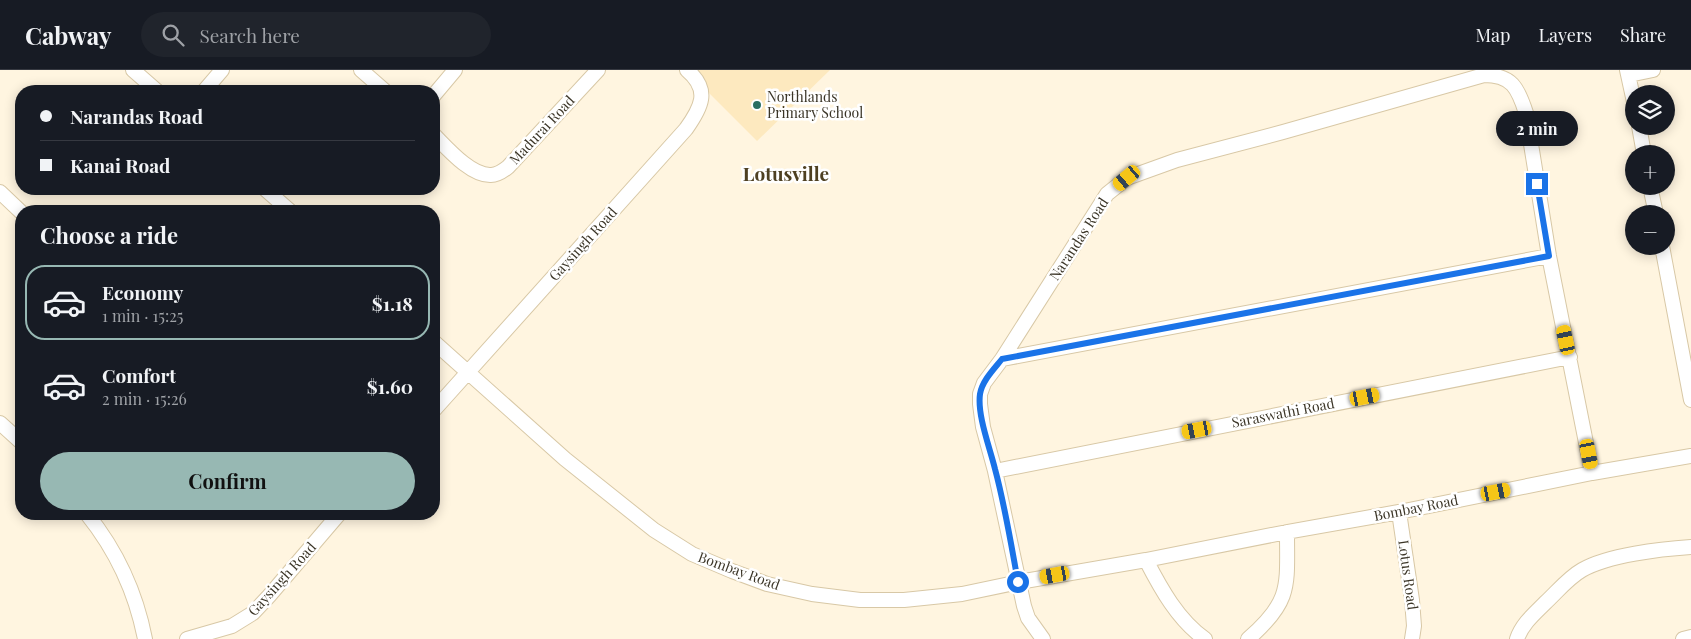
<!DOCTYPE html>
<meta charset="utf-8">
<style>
:root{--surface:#171b24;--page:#20242c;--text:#f1f3f6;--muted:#9ea1a6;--line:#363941;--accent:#97b8b3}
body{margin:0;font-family:"Playfair Display",serif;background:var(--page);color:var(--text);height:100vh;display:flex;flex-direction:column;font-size:19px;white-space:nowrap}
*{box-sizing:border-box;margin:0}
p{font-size:16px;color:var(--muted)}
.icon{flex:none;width:28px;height:28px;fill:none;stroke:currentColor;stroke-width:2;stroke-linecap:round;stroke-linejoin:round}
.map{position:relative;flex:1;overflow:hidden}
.side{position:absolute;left:15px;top:135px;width:425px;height:315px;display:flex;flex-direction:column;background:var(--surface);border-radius:20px;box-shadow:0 2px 12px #0003}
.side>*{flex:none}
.banner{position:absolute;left:15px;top:15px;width:425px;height:110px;border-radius:20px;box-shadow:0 2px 12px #0003;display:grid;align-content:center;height:110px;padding:0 25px;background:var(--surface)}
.tools{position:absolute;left:1625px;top:15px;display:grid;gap:10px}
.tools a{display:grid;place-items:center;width:50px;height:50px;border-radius:50%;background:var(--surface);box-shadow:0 2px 12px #0003;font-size:25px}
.end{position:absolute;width:22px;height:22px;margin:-11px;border:6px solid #1a73e8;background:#fff;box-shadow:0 0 0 2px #fff}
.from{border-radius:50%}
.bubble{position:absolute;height:35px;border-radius:18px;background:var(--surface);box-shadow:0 2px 12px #0003;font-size:16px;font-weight:700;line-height:35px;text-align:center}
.car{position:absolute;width:15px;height:30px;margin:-15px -8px;border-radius:6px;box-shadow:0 0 4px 1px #0007;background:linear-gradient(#f5c518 24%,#345 0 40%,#f5c518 0 76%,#345 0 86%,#f5c518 0)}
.banner b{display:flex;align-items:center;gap:18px;height:48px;font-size:19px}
.banner b+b{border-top:1px solid var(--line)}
.banner i{width:12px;height:12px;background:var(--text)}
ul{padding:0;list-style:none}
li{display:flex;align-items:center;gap:15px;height:75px;margin:0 10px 8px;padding:0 15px;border:2px solid transparent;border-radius:20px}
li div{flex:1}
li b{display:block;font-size:19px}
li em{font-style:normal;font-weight:700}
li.selected{border-color:var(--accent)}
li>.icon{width:45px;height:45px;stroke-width:1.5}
h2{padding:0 25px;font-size:22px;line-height:60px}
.primary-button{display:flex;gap:10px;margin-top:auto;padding:10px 25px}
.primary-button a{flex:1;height:58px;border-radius:30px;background:var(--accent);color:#111;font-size:20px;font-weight:700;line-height:58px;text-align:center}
header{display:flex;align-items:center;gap:30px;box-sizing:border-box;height:70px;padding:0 25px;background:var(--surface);border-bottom:1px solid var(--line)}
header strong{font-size:24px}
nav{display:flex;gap:28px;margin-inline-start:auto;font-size:18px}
.search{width:350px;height:45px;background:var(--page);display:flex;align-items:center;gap:12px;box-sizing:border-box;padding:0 18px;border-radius:28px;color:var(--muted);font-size:19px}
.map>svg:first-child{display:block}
.built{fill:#fde9bf}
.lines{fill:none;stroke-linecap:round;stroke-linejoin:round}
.minor-casing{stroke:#d8c8a6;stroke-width:16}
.minor{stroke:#fff;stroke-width:14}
.route{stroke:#1a73e8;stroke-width:6}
.poi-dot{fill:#2a6f62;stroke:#fff;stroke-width:2}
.labels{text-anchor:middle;stroke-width:5;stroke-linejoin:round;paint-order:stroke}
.poi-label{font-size:14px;fill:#3b3527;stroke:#fff;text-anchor:start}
.street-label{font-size:14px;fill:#3b3527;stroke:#fff}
.district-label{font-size:19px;font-weight:bold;fill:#4e4022;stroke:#fff}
</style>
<header>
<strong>Cabway</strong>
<div class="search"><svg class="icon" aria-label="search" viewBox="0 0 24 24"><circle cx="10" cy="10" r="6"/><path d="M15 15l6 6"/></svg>Search here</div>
<nav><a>Map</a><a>Layers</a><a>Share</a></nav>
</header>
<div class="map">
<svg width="1691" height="569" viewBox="0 0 1691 569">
<rect width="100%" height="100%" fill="#fff5e0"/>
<path class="built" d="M686 0H830L757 71Z"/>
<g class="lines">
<g class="minor-casing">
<path id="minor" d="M133 0 157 21
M361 0 385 21
M1627 0 1634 32
M1629 5 1653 0
M204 21 222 0
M434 25 455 0
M1639 56 1644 84
M434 65C447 78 471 106 491 105 497 105 503 101 508 97L598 0
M1650 116 1656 144
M265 119 290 141
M0 122 21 142
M1662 176 1691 330
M434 272 565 389 654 460 692 484 732 501 767 514 812 524 860 530H904L962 524 1019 512 1146 490 1287 462 1399 442 1592 403 1691 386
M1002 289 1549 186
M434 340 686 59C701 38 711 20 687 0
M0 353 21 372
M995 401 1570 287
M1399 442 1412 530 1414 556 1412 569
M87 444C116 480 136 523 145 569
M1146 490C1161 519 1178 550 1205 569
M187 569 232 556 253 543 269 526 339 444
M1043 569 1028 548 1024 536 995 401 983 357 980 334V324L984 313 1002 289 1107 124 1127 108 1177 90 1283 62 1484 5C1512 5 1518 18 1526 43L1549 186 1592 403
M1248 569C1292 531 1287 516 1287 462
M1517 569C1522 554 1534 544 1545 533 1557 522 1568 508 1582 500 1608 485 1661 479 1691 477
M1683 569 1691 567"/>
</g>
<use href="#minor" class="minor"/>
</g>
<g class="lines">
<path class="route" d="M1018 512C1011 474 1005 436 995 399 990 378 977 345 980 324 982 311 994 299 1002 289L1549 186 1537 114"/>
</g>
<circle class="poi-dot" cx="757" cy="35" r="5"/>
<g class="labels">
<g class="poi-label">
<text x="767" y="32">Northlands<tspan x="767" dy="16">Primary School</tspan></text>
</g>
<g class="street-label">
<text transform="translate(542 60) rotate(-47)" y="5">Madurai Road</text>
<text transform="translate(1079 169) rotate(-57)" y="5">Narandas Road</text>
<text transform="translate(583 174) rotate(-48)" y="5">Gaysingh Road</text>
<text transform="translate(1283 343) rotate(-11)" y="5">Saraswathi Road</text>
<text transform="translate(1416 438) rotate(-11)" y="5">Bombay Road</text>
<text transform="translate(739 501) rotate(20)" y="5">Bombay Road</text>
<text transform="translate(1408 505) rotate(82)" y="5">Lotus Road</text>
<text transform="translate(282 509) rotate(-48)" y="5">Gaysingh Road</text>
</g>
<g class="district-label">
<text x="786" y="111">Lotusville</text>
</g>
</g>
</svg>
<div class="tools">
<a><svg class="icon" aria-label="layers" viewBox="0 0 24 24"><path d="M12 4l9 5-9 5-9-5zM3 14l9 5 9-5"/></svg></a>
<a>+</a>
<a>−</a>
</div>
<i class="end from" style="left:1018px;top:512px"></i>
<i class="end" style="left:1537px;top:114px"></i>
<div class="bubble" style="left:1496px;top:41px;width:82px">2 min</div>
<i class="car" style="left:1127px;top:108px;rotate:230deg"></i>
<i class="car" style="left:1566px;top:270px;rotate:348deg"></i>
<i class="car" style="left:1365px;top:327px;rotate:79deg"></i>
<i class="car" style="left:1197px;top:360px;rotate:259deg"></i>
<i class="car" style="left:1589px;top:384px;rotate:169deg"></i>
<i class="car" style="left:1496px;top:422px;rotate:79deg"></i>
<i class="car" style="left:1055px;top:505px;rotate:260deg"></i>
<div class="banner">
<b><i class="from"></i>Narandas Road</b>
<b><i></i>Kanai Road</b>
</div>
<section class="side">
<h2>Choose a ride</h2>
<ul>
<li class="selected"><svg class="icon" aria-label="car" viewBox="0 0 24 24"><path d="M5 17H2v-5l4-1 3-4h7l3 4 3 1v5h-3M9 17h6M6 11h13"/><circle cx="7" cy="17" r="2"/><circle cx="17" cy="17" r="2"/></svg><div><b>Economy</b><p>1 min · 15:25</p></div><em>$1.18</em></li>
<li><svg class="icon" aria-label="car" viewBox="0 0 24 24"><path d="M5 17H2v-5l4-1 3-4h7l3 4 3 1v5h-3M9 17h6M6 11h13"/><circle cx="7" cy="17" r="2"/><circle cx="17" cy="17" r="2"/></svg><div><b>Comfort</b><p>2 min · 15:26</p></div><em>$1.60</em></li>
</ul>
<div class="primary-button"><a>Confirm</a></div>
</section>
</div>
